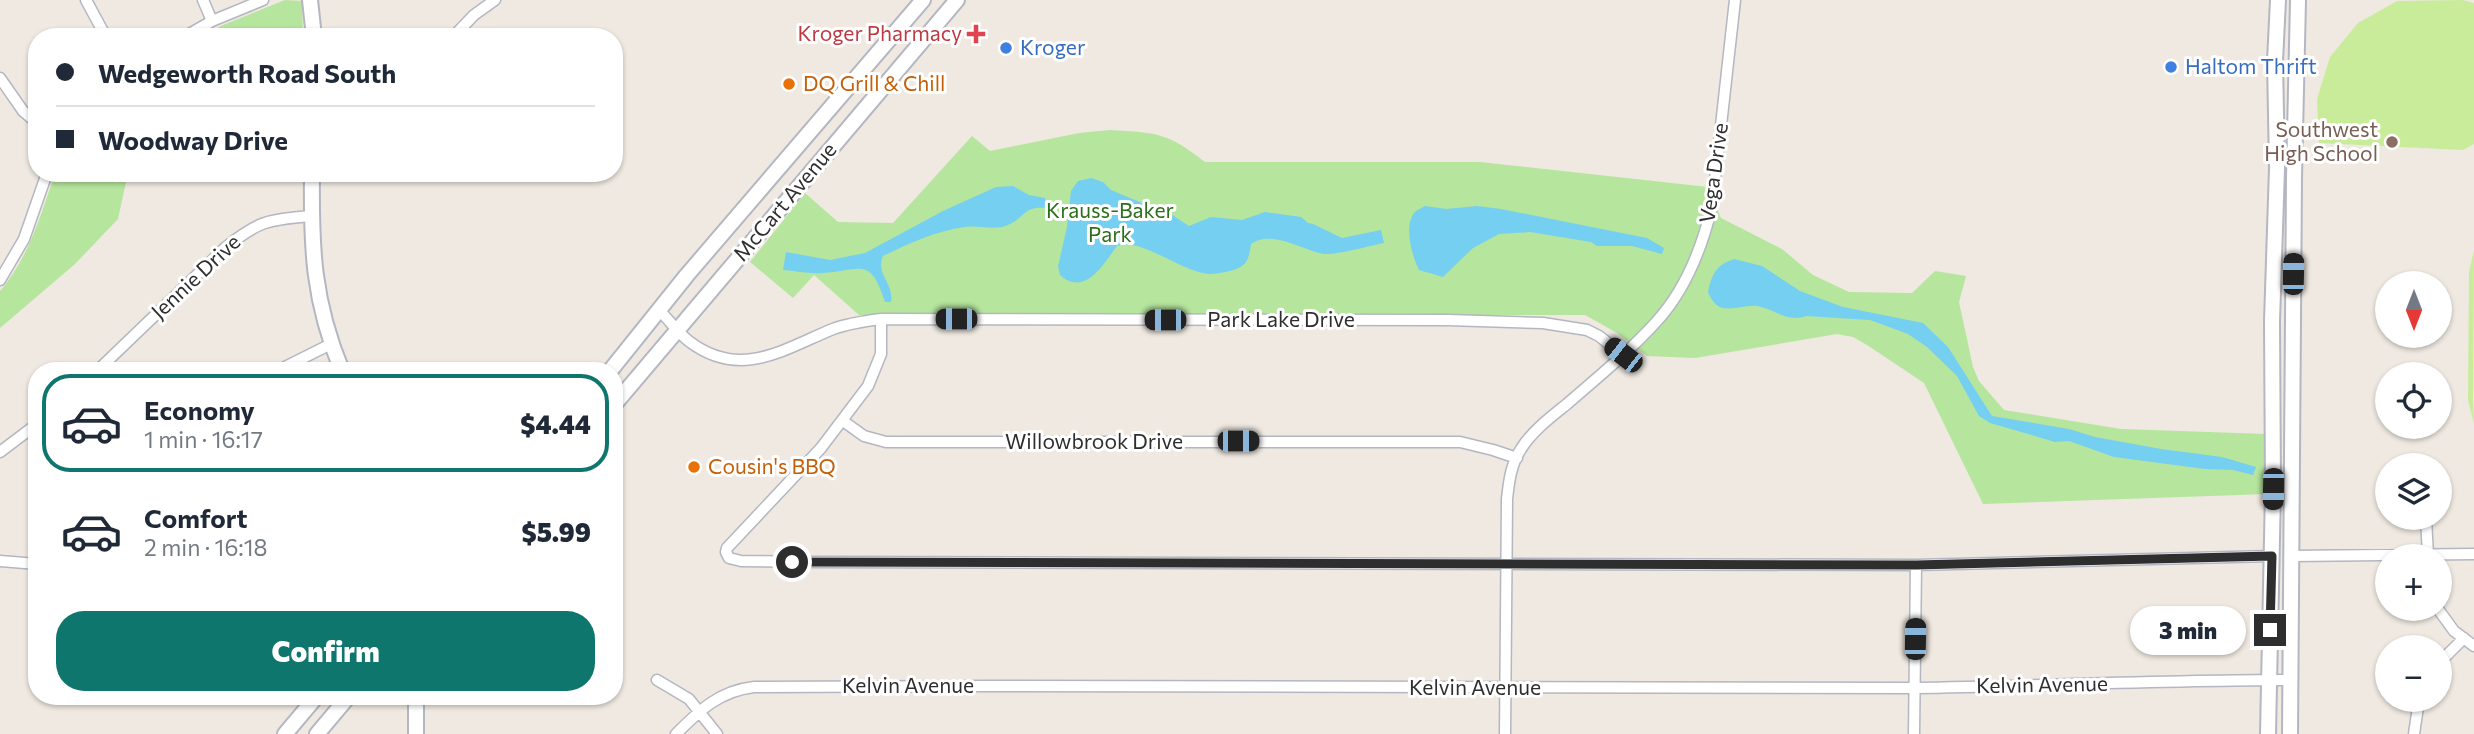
<!DOCTYPE html>
<meta charset="utf-8">
<style>
:root{--surface:#fff;--page:#f2f2f3;--text:#1f2937;--muted:#747a83;--line:#e0e1e3;--accent:#0f766e}
body{margin:0;font-family:Commissioner,sans-serif;background:var(--page);color:var(--text);height:100vh;display:flex;flex-direction:column;font-size:26px;white-space:nowrap}
*{box-sizing:border-box;margin:0}
p{font-size:23px;color:var(--muted)}
.icon{flex:none;width:38px;height:38px;fill:none;stroke:currentColor;stroke-width:2;stroke-linecap:round;stroke-linejoin:round}
.map{position:relative;flex:1;overflow:hidden}
.sheet{position:absolute;left:28px;top:362px;width:595px;height:343px;display:flex;flex-direction:column;background:var(--surface);border-radius:28px;box-shadow:0 2px 5px #0004}
.sheet>*{flex:none}
.guide{position:absolute;left:28px;top:28px;width:595px;height:154px;border-radius:28px;box-shadow:0 2px 5px #0004;display:grid;align-content:center;height:154px;padding:0 28px;background:var(--surface)}
.needle{width:46px;rotate:180deg}
.fabs{position:absolute;left:2375px;top:271px;display:grid;gap:14px}
.fabs a{display:grid;place-items:center;width:77px;height:77px;border-radius:50%;background:var(--surface);box-shadow:0 2px 5px #0004;font-size:35px}
.end{position:absolute;width:32px;height:32px;margin:-16px;border:9px solid #2e2e2e;background:#fff;box-shadow:0 0 0 4px #fff}
.from{border-radius:50%}
.bubble{position:absolute;height:49px;border-radius:24px;background:var(--surface);box-shadow:0 2px 5px #0004;font-size:23px;font-weight:800;line-height:49px;text-align:center}
.car{position:absolute;width:21px;height:42px;margin:-21px -10px;border-radius:9px;box-shadow:0 0 5px 2px #0007;background:linear-gradient(#222 24%,#8ab4d8 0 40%,#222 0 76%,#8ab4d8 0 86%,#222 0)}
.guide b{display:flex;align-items:center;gap:24px;height:66px;font-size:26px}
.guide b+b{border-top:2px solid var(--line)}
.guide i{width:18px;height:18px;background:var(--text)}
ul{padding:12px 0 0;list-style:none}
li{display:flex;align-items:center;gap:21px;height:98px;margin:0 14px 10px;padding:0 14px;border:4px solid transparent;border-radius:28px}
li div{flex:1}
li b{display:block;font-size:26px}
li em{font-style:normal;font-weight:800}
li.selected{border-color:var(--accent)}
li>.icon{width:63px;height:63px;stroke-width:1.5}
.action{display:flex;gap:14px;margin-top:auto;padding:14px 28px}
.action a{flex:1;height:80px;border-radius:28px;background:var(--accent);color:#fff;font-size:28px;font-weight:800;line-height:80px;text-align:center}
.map>svg:first-child{display:block}
.green{fill:#b6e59e}
.pitch{fill:#c9ec9a}
.water{fill:#75cff0}
.lines{fill:none;stroke-linecap:round;stroke-linejoin:round}
.street-casing{stroke:#b4b7c1;stroke-width:13}
.secondary-casing{stroke:#b4b7c1;stroke-width:18}
.street{stroke:#fff;stroke-width:10}
.secondary{stroke:#fff;stroke-width:14}
.route{stroke:#2e2e2e;stroke-width:9}
.health-dot{fill:#e0444e;stroke:#fff;stroke-width:2.5}
.shop-dot{fill:#3f7fe0;stroke:#fff;stroke-width:2.5}
.food-dot{fill:#e8710a;stroke:#fff;stroke-width:2.5}
.education-dot{fill:#8d6e63;stroke:#fff;stroke-width:2.5}
.labels{text-anchor:middle;stroke-width:6;stroke-linejoin:round;paint-order:stroke}
.health-label{font-size:21px;fill:#be3a42;stroke:#fff;text-anchor:end}
.shop-label{font-size:21px;fill:#366cbe;stroke:#fff;text-anchor:start}
.food-label{font-size:21px;fill:#c56008;stroke:#fff;text-anchor:start}
.education-label{font-size:21px;fill:#785e54;stroke:#fff;text-anchor:end}
.street-label{font-size:21px;fill:#2e2e2e;stroke:#fff}
.park-label{font-size:21px;fill:#2c6e1b;stroke:#fff}
</style>
<div class="map">
<svg width="2474" height="734" viewBox="0 0 2474 734">
<rect width="100%" height="100%" fill="#efe9e1"/>
<path class="green" d="M285 0 302 1 303 37H203L223 25Z
M1110 130C1157 133 1167 132 1205 162H1480L1708 187 1721 218 1782 249 1813 275 1849 292 1912 293 1935 271 1966 276 1959 302 1973 367 1979 381 2004 410 2121 429 2267 434V494L1983 504 1924 383 1867 345 1853 337 1837 334 1695 358 1647 356 1617 333 1585 315H859L814 275 793 298 750 262 805 193 838 222 893 223 972 136 990 151 1079 133Z
M55 173H128L118 219 75 264 0 328V291C29 257 41 215 55 173Z"/>
<path class="pitch" d="M2463 0 2474 3V144L2463 150 2319 143 2317 99 2330 57 2358 23 2397 1Z
M2474 250 2473 400 2474 424 2468 400 2469 272Z"/>
<path class="water" d="M1091 178 1103 182 1111 190 1154 208 1166 211 1189 226 1211 217 1242 220 1265 212 1301 217 1308 223 1313 224 1342 238 1381 230 1384 243C1369 246 1337 255 1324 254 1303 251 1272 229 1251 244 1249 259 1247 267 1230 271 1224 272 1216 274 1209 274 1184 273 1138 236 1117 246 1103 265 1085 297 1060 275L1058 266 1067 227 1071 191 1078 181Z
M1013 186 1029 195 1045 198 1046 208C1023 206 1026 217 1008 225 995 231 979 225 965 227 935 231 910 243 883 256 875 275 894 282 891 302H885C870 255 861 271 822 273 809 274 796 271 783 270L786 252 830 260 865 253 943 211 996 187Z
M1425 206 1446 209 1477 206 1501 209 1647 238 1664 248 1662 254 1632 246H1597L1591 242 1530 232 1499 234 1473 248 1443 277 1419 270C1412 256 1403 225 1415 212 1418 209 1422 208 1425 206Z
M1734 259 1762 266 1800 291 1843 307 1923 323 1948 347 1992 416 2069 429 2095 437 2161 449 2222 457 2256 467 2253 475 2233 470 2205 469 2114 457 2069 441 2055 442 1990 423 1979 416 1957 376 1927 347 1908 334 1870 320 1806 316C1787 323 1775 309 1757 306 1746 305 1734 310 1723 308 1715 306 1711 299 1708 292 1712 274 1716 265 1734 259Z"/>
<g class="lines">
<g class="street-casing">
<path id="street" d="M86 0 106 37
M203 0 212 21
M184 37 212 21 263 0
M453 37 474 15 495 0
M0 78 23 111 37 123
M0 280 24 239 47 173
M660 311C670 321 679 334 690 342 741 380 784 349 833 329 849 323 865 321 881 319L1448 320 1543 323 1587 330 1599 336 1623 355
M881 319V354L868 386 821 448 727 548 726 552 729 558 741 561 818 562 1916 565 2272 556
M97 371 226 247C260 220 268 220 312 216
M277 371 331 344
M843 421 864 436 886 442H1460L1493 450 1517 458
M0 452 37 424
M2426 518 2428 556
M2291 556 2474 554
M0 561 37 564
M2438 609 2454 631 2474 646
M2440 662 2464 638
M657 680 689 699 717 734
M676 734C700 710 719 691 754 687L987 686 1914 688C2040 686 2165 680 2290 680
M1505 734 1507 499C1509 481 1511 464 1521 449 1532 431 1551 417 1567 404 1598 377 1630 351 1657 321 1686 289 1702 248 1712 206L1735 0
M1914 734 1916 565
M2414 734 2419 700"/>
</g>
<g class="secondary-casing">
<path id="secondary" d="M310 0 314 37
M312 173C311 248 313 301 342 371
M610 371 687 275 923 0
M614 405 957 0
M416 696V734
M285 734 317 696
M317 734 349 696
M2268 734 2273 490 2272 321 2277 168 2275 61 2278 0
M2290 734 2294 178 2298 0"/>
</g>
<use href="#street" class="street"/>
<use href="#secondary" class="secondary"/>
</g>
<g class="lines">
<path class="route" d="M792 562 1916 565 2272 556 2270 630"/>
</g>
<path class="health-dot" d="M972.5 23.5h7v7h7v7h-7v7h-7v-7h-7v-7h7z"/>
<g class="shop-dot">
<circle cx="1006" cy="48" r="7"/>
<circle cx="2171" cy="67" r="7"/>
</g>
<g class="food-dot">
<circle cx="789" cy="84" r="7"/>
<circle cx="694" cy="467" r="7"/>
</g>
<circle class="education-dot" cx="2392" cy="142" r="7"/>
<g class="labels">
<g class="health-label">
<text x="962" y="41">Kroger Pharmacy</text>
</g>
<g class="shop-label">
<text x="1020" y="55">Kroger</text>
<text x="2185" y="74">Haltom Thrift</text>
</g>
<g class="food-label">
<text x="803" y="91">DQ Grill &amp; Chill</text>
<text x="708" y="474">Cousin's BBQ</text>
</g>
<g class="education-label">
<text x="2378" y="137">Southwest<tspan x="2378" dy="24">High School</tspan></text>
</g>
<g class="street-label">
<text transform="translate(1714 173) rotate(-82)" y="7">Vega Drive</text>
<text transform="translate(785 202) rotate(-50)" y="7">McCart Avenue</text>
<text transform="translate(196 277) rotate(-43)" y="7">Jennie Drive</text>
<text x="1281" y="327">Park Lake Drive</text>
<text x="1094" y="449">Willowbrook Drive</text>
<text transform="translate(2042 685) rotate(-1)" y="7">Kelvin Avenue</text>
<text x="908" y="693">Kelvin Avenue</text>
<text x="1475" y="695">Kelvin Avenue</text>
</g>
<g class="park-label">
<text x="1110" y="218">Krauss-Baker<tspan x="1110" dy="24">Park</tspan></text>
</g>
</g>
</svg>
<div class="fabs">
<a><svg class="needle" viewBox="-14 -14 28 28"><path d="M0-13l5 13h-10z" fill="#e53935"/><path d="M0 13l5-13h-10z" fill="#747a83"/></svg></a>
<a><svg class="icon" aria-label="locate" viewBox="0 0 24 24"><circle cx="12" cy="12" r="6"/><path d="M12 2v4M12 18v4M2 12h4M18 12h4"/></svg></a>
<a><svg class="icon" aria-label="layers" viewBox="0 0 24 24"><path d="M12 4l9 5-9 5-9-5zM3 14l9 5 9-5"/></svg></a>
<a>+</a>
<a>−</a>
</div>
<i class="end from" style="left:792px;top:562px"></i>
<i class="end" style="left:2270px;top:630px"></i>
<div class="bubble" style="left:2130px;top:606px;width:116px">3 min</div>
<i class="car" style="left:2293px;top:274px;rotate:1deg"></i>
<i class="car" style="left:956px;top:319px;rotate:270deg"></i>
<i class="car" style="left:1165px;top:320px;rotate:270deg"></i>
<i class="car" style="left:1623px;top:355px;rotate:308deg"></i>
<i class="car" style="left:1238px;top:441px;rotate:90deg"></i>
<i class="car" style="left:2273px;top:489px;rotate:181deg"></i>
<i class="car" style="left:1915px;top:639px;rotate:1deg"></i>
<div class="guide">
<b><i class="from"></i>Wedgeworth Road South</b>
<b><i></i>Woodway Drive</b>
</div>
<section class="sheet">
<ul>
<li class="selected"><svg class="icon" aria-label="car" viewBox="0 0 24 24"><path d="M5 17H2v-5l4-1 3-4h7l3 4 3 1v5h-3M9 17h6M6 11h13"/><circle cx="7" cy="17" r="2"/><circle cx="17" cy="17" r="2"/></svg><div><b>Economy</b><p>1 min · 16:17</p></div><em>$4.44</em></li>
<li><svg class="icon" aria-label="car" viewBox="0 0 24 24"><path d="M5 17H2v-5l4-1 3-4h7l3 4 3 1v5h-3M9 17h6M6 11h13"/><circle cx="7" cy="17" r="2"/><circle cx="17" cy="17" r="2"/></svg><div><b>Comfort</b><p>2 min · 16:18</p></div><em>$5.99</em></li>
</ul>
<div class="action"><a>Confirm</a></div>
</section>
</div>
